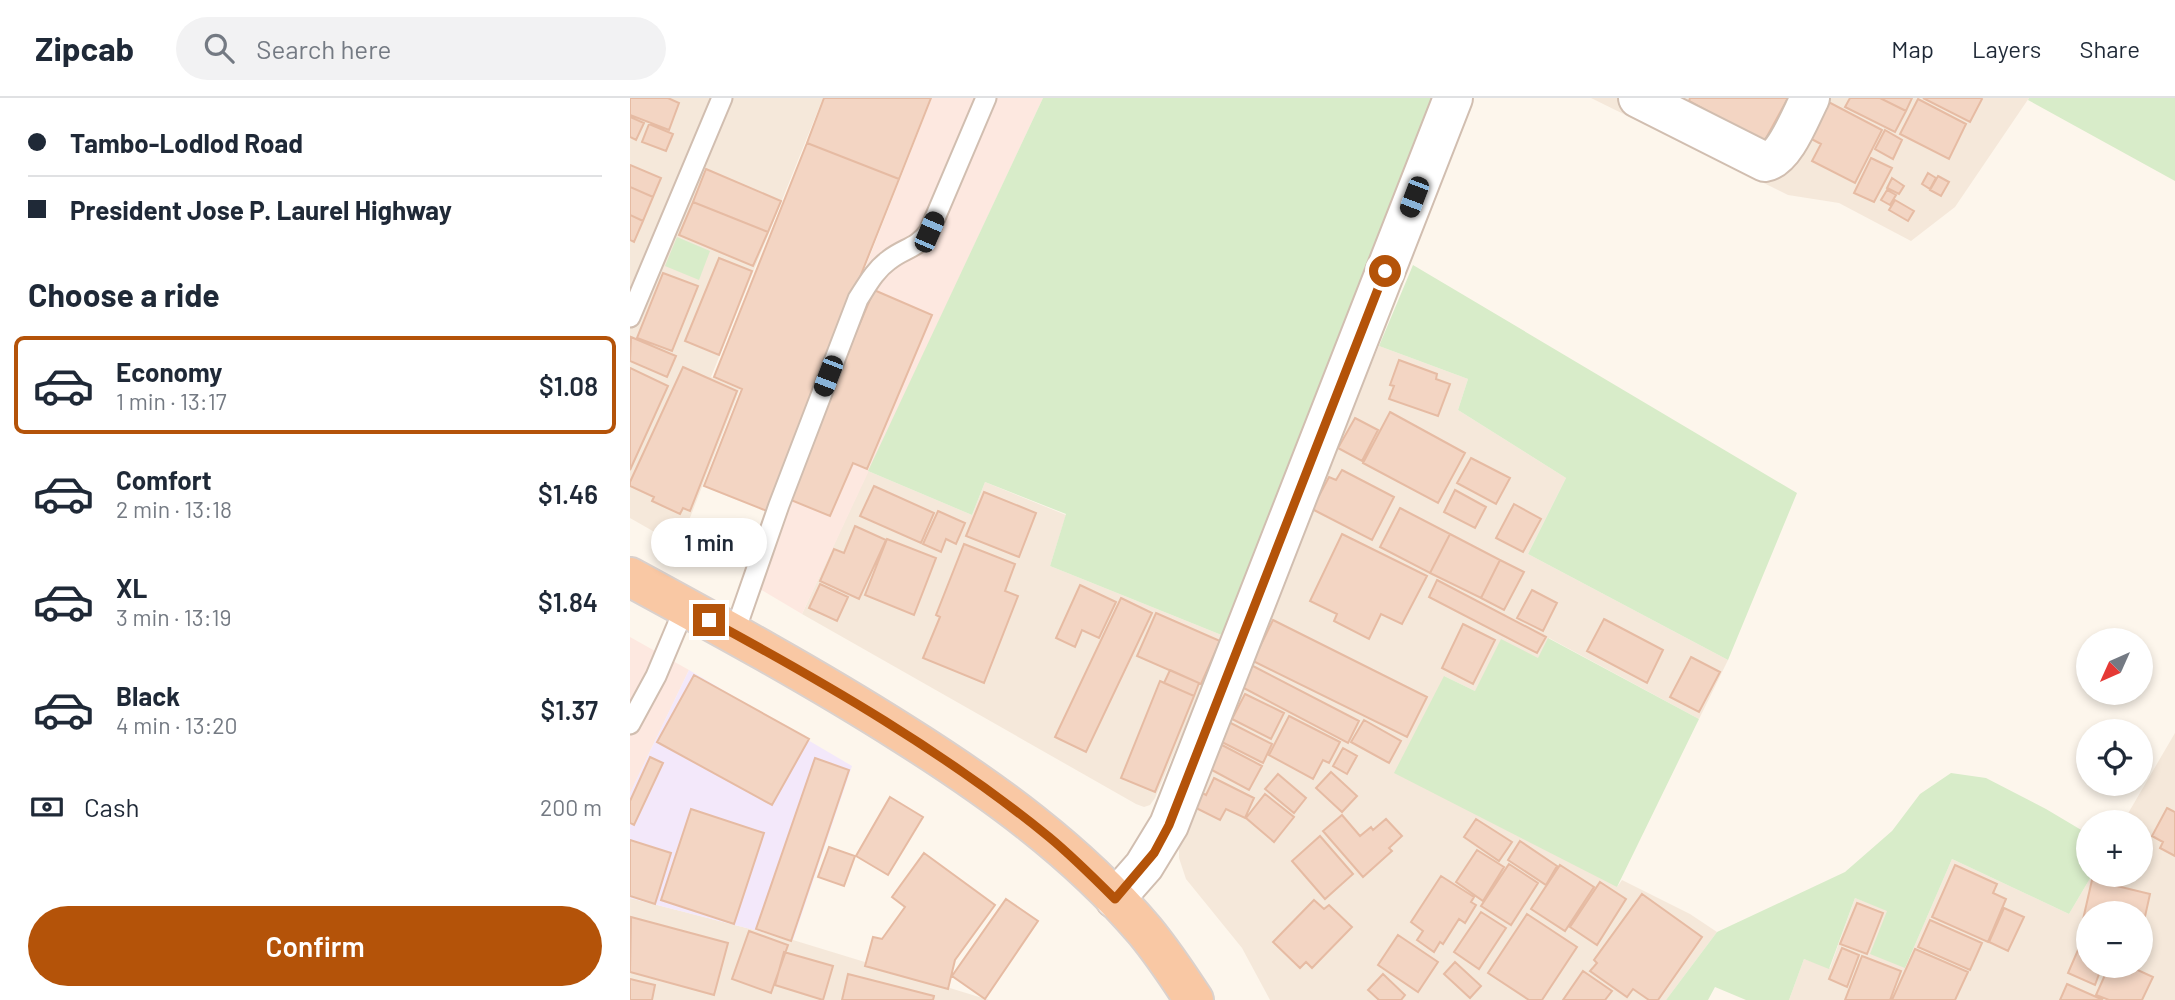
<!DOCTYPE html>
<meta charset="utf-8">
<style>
:root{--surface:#fff;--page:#f2f2f3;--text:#1f2937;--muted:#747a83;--line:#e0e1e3;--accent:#b45309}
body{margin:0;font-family:Barlow,sans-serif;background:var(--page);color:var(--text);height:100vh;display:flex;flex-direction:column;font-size:26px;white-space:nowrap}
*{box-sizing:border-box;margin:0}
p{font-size:23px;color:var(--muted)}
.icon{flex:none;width:38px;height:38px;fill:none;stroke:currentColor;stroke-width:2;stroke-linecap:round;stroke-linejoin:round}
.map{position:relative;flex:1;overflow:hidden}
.drawer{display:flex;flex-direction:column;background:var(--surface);width:630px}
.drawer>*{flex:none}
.banner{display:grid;align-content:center;height:154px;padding:0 28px;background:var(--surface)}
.needle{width:46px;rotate:225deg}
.fabs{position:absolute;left:1446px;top:530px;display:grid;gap:14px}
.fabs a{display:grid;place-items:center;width:77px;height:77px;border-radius:50%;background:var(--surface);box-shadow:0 4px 10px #0003;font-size:35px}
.end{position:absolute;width:32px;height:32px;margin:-16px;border:9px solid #b45309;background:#fff;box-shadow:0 0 0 4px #fff}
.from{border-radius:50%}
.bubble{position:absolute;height:49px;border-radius:24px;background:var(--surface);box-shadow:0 4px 10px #0003;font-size:23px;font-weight:600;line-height:49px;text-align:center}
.car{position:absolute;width:21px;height:42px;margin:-21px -10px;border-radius:9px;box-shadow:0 0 5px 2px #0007;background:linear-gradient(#222 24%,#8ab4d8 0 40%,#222 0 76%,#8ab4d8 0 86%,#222 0)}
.banner b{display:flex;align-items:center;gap:24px;height:66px;font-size:26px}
.banner b+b{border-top:2px solid var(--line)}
.banner i{width:18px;height:18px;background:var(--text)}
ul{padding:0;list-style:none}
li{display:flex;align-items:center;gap:21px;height:98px;margin:0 14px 10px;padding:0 14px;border:4px solid transparent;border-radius:10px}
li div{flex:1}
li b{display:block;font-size:26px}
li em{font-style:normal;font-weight:600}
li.selected{border-color:var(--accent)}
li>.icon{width:63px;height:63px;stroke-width:1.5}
h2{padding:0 28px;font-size:32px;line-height:84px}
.pay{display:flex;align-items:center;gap:18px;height:77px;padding:0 28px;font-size:26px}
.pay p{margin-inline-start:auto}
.button{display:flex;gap:14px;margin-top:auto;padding:14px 28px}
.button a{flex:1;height:80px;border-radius:42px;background:var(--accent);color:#fff;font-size:28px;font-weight:600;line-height:80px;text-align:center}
header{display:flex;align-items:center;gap:42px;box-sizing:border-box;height:98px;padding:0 35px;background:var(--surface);border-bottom:2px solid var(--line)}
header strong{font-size:33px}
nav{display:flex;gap:38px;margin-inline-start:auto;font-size:24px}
.search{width:490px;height:63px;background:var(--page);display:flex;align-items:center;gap:18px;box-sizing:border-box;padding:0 24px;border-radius:38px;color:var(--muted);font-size:26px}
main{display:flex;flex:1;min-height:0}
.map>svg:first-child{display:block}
.residential{fill:#f5e8da;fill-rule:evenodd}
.commercial{fill:#fde8e0}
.education{fill:#f3e8fa}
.green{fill:#d8ecc9}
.building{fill:#f3d5c3;stroke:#e6bba3;stroke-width:2}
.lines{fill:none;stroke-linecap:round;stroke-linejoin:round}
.service-casing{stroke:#d1beb0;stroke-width:23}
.minor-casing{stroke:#d1beb0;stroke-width:42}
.tertiary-casing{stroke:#d1beb0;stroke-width:42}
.trunk-casing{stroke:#dad1cd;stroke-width:42}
.service{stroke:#fff;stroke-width:19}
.minor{stroke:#fff;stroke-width:38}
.tertiary{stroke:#fff;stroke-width:38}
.trunk{stroke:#f9c8a4;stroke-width:38}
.route{stroke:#b45309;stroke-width:9}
</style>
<header>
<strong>Zipcab</strong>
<div class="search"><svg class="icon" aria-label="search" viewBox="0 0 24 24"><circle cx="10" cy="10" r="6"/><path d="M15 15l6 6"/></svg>Search here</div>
<nav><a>Map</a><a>Layers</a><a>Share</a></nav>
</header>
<main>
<section class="drawer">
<div class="banner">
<b><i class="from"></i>Tambo-Lodlod Road</b>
<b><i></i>President Jose P. Laurel Highway</b>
</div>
<h2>Choose a ride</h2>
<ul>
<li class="selected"><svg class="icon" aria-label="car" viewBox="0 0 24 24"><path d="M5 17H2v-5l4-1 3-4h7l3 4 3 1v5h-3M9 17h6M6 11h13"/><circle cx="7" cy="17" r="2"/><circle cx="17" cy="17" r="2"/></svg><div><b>Economy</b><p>1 min · 13:17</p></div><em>$1.08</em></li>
<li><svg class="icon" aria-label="car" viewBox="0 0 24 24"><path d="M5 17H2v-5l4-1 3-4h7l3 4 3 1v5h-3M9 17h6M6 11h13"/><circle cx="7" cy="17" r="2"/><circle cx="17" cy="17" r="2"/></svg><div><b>Comfort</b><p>2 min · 13:18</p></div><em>$1.46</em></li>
<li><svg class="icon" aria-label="car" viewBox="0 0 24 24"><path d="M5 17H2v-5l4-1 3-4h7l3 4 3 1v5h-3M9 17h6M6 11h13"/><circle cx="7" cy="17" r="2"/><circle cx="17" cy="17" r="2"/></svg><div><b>XL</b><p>3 min · 13:19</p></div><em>$1.84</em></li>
<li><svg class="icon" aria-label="car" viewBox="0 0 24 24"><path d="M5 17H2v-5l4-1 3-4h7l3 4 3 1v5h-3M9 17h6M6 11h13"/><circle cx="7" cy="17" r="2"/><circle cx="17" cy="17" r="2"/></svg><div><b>Black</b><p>4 min · 13:20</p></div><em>$1.37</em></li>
</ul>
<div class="pay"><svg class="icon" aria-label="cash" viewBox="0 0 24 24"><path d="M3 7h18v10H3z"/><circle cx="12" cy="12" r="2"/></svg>Cash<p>200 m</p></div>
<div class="button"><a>Confirm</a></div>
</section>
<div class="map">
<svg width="1545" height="902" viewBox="0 0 1545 902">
<rect width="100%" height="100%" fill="#fdf6ec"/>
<path class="residential" d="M0 0H193L81 279 110 291 49 448 0 420Z
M961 0H1399L1325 109 1281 143 1209 105 1158 97Z
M749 248 838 281 828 312 936 380 898 456 1098 562 1069 621 919 540 909 561 845 593 814 578 987 789 992 782 1060 816 1087 834 1036 902H640L612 850 556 781 549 760V733L697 368Z
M238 373 342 417 355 384 436 417 420 468 594 538 525 700 520 707 514 709 506 706 172 516Z
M1545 635V902H1159L1174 861 1200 870 1225 800 1257 812 1275 870 1322 761 1439 816 1462 777H1510V724H1493ZM1458 816H1510V868H1458Z
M0 800 163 842 359 902H0Z"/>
<path class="commercial" d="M302 0H413L172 516 113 481Z
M0 539 59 572 0 695Z"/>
<path class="education" d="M59 572 222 668 163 842 0 800V695Z"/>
<path class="green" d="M413 0H802L697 278 594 538 420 468 436 416 355 384 342 417 238 373Z
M1399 0H1545V83L1398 2Z
M47 139 80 153 69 182 35 168Z
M783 167 1167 395 1098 562 898 456 936 380 828 312 838 281 749 248Z
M918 540 1069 621 987 789 764 675 814 578 845 593 871 541 908 560Z
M1321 675 1356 680 1416 711 1458 736V777H1462L1439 816 1322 761 1275 870 1240 856 1257 813 1225 800 1199 871 1174 861 1159 902H1116L1085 889 1078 902H1036L1087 834 1215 774 1262 733 1290 696Z"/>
<path class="building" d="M0 0H38L49 5 39 32 0 17Z
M194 0H301L269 81 177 45Z
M1060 0H1158L1134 44 1059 3Z
M1191 0 1252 32 1225 85 1182 63 1191 46 1172 36Z
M1220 0H1250L1276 13 1265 34 1215 9Z
M1250 0H1282L1276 13Z
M1293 0H1351L1352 1 1340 24Z
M1288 1 1336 26 1319 61 1270 36Z
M0 19 14 25 6 42 0 39Z
M19 26 43 36 36 53 12 44Z
M1255 32 1272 42 1263 61 1245 51Z
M177 45 269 81 137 413 74 388 112 291 84 279Z
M1241 60 1262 70 1244 104 1224 95Z
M0 67 31 80 23 99 0 89Z
M76 71 151 103 138 134 63 104Z
M1298 75 1306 80 1300 91 1292 86Z
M1308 78 1319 84 1311 98 1300 92Z
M1262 80 1274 88 1269 96 1257 90Z
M0 89 23 99 13 123 0 117Z
M1257 92 1266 97 1260 107 1251 102Z
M1265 102 1284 113 1278 123 1259 112Z
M63 104 138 134 123 168 49 137Z
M0 117 13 123 4 144 0 142Z
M89 160 122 173 89 257 55 243Z
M33 175 68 188 42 253 7 240Z
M244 192 302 217 237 371 223 365 200 418 156 400Z
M1 239 46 258 37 279 0 263Z
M769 262 807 276 806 281 820 286 808 318 759 301 764 288 760 287Z
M53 269 107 293 60 413 53 410 50 416 22 403 24 399 0 388V384Z
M0 270 38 288 0 372Z
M760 314 835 355 808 405 733 365Z
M725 320 748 332 732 363 708 350Z
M841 360 880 380 866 406 827 385Z
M712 372 764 399 742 442 682 411 699 379 706 382Z
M244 388 304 415 291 445 230 418Z
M825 392 856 409 845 430 814 414Z
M354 394 406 415 389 459 336 438Z
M884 406 911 421 893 454 866 440Z
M770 410 820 436 800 475 750 449Z
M308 413 335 425 326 446 316 441 311 454 293 446Z
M225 428 256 442 229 501 190 483 204 451 214 455Z
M712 436 797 478 772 526 751 516 739 541 704 523 707 516 680 503Z
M820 436 870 462 851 500 800 475Z
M257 441 306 460 284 517 235 497Z
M334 446 385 466 375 493 388 498 354 585 293 560 310 519 306 517Z
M870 462 894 474 874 512 851 500Z
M807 482 916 539 907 555 799 499Z
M190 486 218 499 207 523 179 510Z
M450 487 486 504 469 540 452 532 445 549 426 540Z
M902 492 927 505 913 533 887 520Z
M491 500 522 515 456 654 425 639Z
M526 515 590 543 571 586 507 558Z
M974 521 1033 552 1017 585 957 553Z
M643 522 797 599 777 639 623 563Z
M833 526 865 542 843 586 812 570Z
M1061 559 1090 574 1069 614 1040 599Z
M621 567 729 623 718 645 610 588Z
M540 572 569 585 564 598 534 585Z
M64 577 179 641 142 707 27 644Z
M530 583 564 598 525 694 491 680Z
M615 596 654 615 641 641 602 621Z
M659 618 710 644 699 665 693 662 683 681 639 657Z
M591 620 642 646 633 665 582 639Z
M734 622 771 643 759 665 721 644Z
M592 647 632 668 619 692 580 671Z
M713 650 727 658 717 676 703 668Z
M20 659 33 665 4 727 0 725V703Z
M185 660 219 672 161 843 126 831Z
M701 674 727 698 712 714 686 690Z
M648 676 676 700 664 715 635 691Z
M584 680 624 700 615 720 596 711 590 722 562 708 569 693 576 697Z
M635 696 664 719 644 744 616 720Z
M260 699 293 719 258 777 226 758Z
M1537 710 1545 714V758L1530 750 1533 744 1522 738Z
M61 711 134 735 104 826 31 802Z
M712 717 730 738 741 729 743 732 756 721 772 738 759 750 762 753 733 779 693 733Z
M846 721 882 744 869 763 834 739Z
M690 738 723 776 695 801 662 763Z
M0 742 41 755 25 806 0 798Z
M890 743 927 768 916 787 878 762Z
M199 749 225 758 214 788 188 779Z
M847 752 874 769 853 803 826 784Z
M294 755 365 807 325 862 318 891 235 868 243 839 252 841 275 809 262 799Z
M879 766 908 785 881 827 851 808Z
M930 767 964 789 935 833 901 811Z
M1325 767 1367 786 1363 795 1376 801 1358 844 1302 819Z
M811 778 844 799 841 804 846 807 835 825 829 821 813 846 810 844 804 854 787 842 793 833 781 824Z
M1462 782 1520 796 1510 841V816H1458V840L1449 839Z
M970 784 996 801 967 847 940 829Z
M1012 796 1072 839 1028 902H1019L1003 891 997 899 960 873 967 865 964 862Z
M376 801 408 823 355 901 322 878Z
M684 802 694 811 699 807 722 829 682 870 676 864 670 870 643 844Z
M1227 805 1253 815 1237 856 1210 846Z
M1374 810 1394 819 1378 853 1359 844Z
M851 814 876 830 849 871 824 854Z
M897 816 947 849 912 902H899L858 875Z
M1 819 98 845 84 897 0 874Z
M1300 822 1352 845 1340 872 1288 849Z
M119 833 158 847 141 895 102 881Z
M768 837 808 864 788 894 748 867Z
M1451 845 1458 848V868H1472L1465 887 1438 875Z
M1212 850 1229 857 1217 889 1199 881Z
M1285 851 1338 874 1325 902H1262Z
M154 854 203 868 193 902 145 887Z
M1232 858 1271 873 1260 902H1215Z
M825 864 851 888 840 900 814 876Z
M1479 868H1499L1523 879 1512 902H1479L1466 897Z
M953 873 982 893 975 902H933Z
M218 876 304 898 303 902H212Z
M753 876 775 897 771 902H749L738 892Z
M0 881 25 887 22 902H0Z
M1437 886 1473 902H1430Z"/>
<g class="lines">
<g class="service-casing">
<path id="service" d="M0 219 92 0
M104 536 149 407 228 201C237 187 245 172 259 162 274 150 286 151 299 134L356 0
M0 626 26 578 55 509"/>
</g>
<g class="minor-casing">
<path id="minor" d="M1008 0 1135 64C1155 61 1171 17 1180 0"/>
</g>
<g class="tertiary-casing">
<path id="tertiary" d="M485 801 514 768 539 727 823 0"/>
</g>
<g class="trunk-casing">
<path id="trunk" d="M0 479C92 529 184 579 272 635 361 691 447 753 515 833 533 855 549 879 564 902"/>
</g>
<use href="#service" class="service"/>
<use href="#minor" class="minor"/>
<use href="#tertiary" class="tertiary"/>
<use href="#trunk" class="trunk"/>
</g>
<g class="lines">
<path class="route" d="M79 522C197 586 315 654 419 739 442 758 464 780 485 801L524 755 539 727 755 173"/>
</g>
</svg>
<div class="fabs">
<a><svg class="needle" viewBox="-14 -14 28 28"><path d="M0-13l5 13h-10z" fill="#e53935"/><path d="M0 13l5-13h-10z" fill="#747a83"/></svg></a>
<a><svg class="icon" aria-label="locate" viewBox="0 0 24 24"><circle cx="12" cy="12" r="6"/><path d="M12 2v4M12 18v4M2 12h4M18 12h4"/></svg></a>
<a>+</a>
<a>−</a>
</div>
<i class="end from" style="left:755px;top:173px"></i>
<i class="end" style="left:79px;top:522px"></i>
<div class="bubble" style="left:21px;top:420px;width:116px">1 min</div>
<i class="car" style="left:784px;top:99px;rotate:201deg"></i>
<i class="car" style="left:299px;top:134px;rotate:23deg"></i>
<i class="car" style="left:198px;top:278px;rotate:201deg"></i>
</div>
</main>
